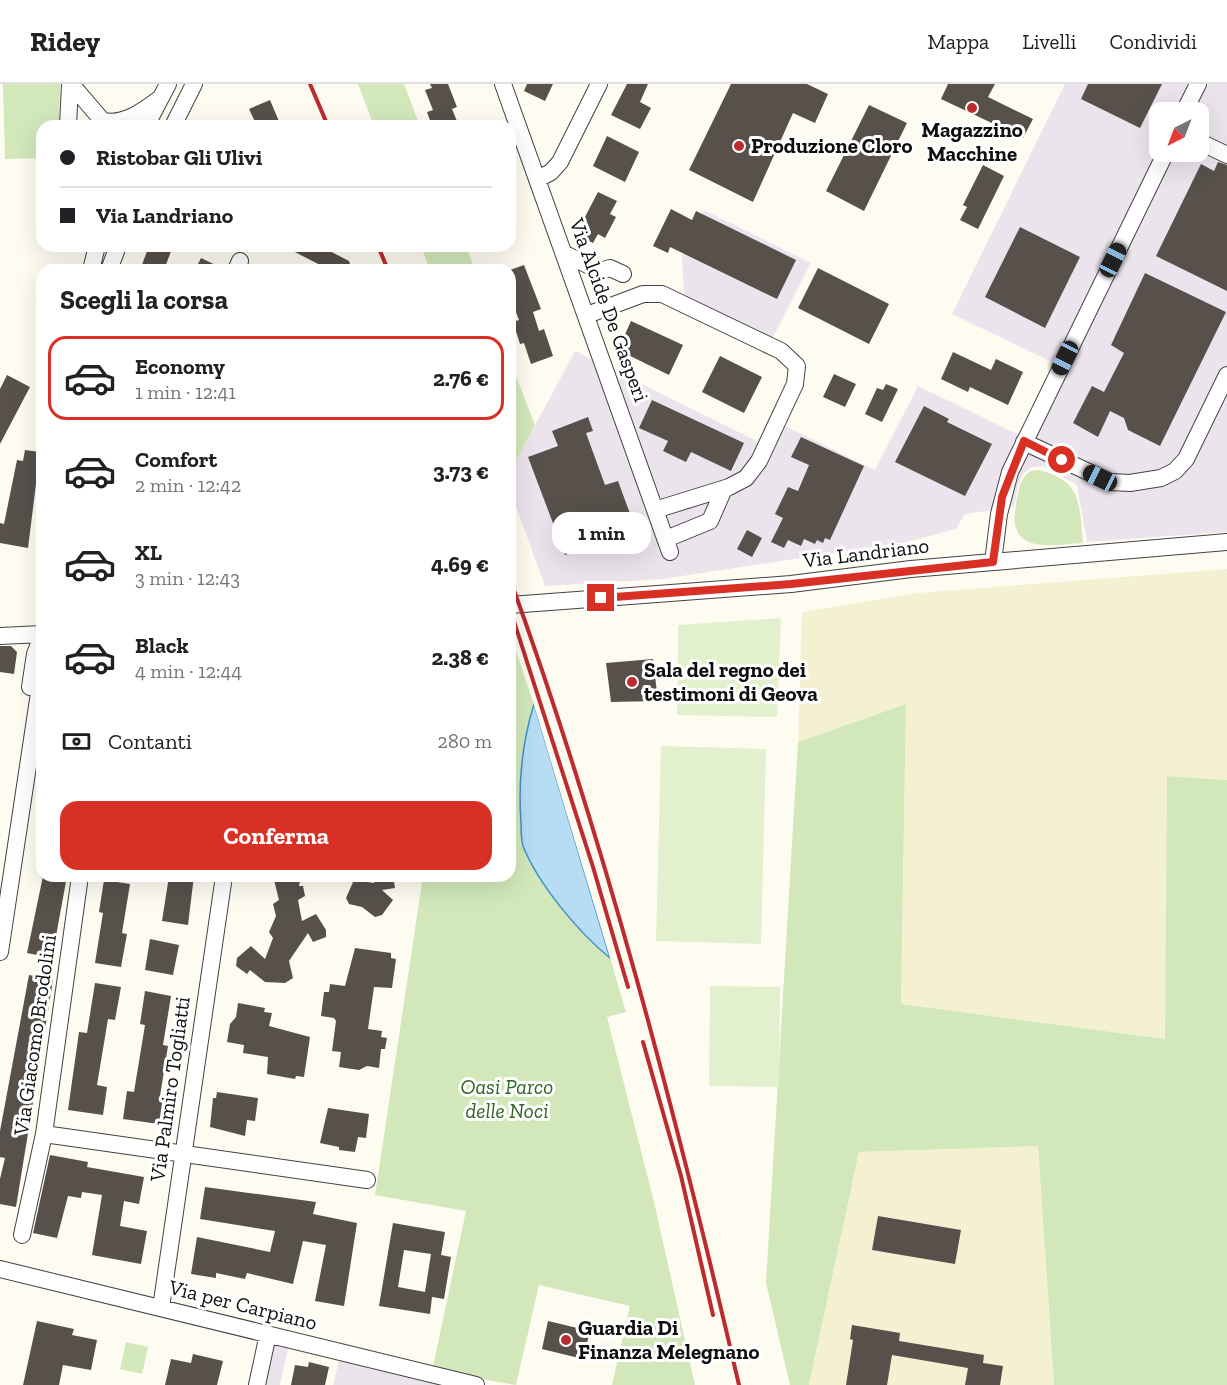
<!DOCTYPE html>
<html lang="it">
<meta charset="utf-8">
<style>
:root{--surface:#fff;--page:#f6f6f6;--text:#202124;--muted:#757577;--line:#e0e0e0;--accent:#d93025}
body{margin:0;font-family:"Zilla Slab",serif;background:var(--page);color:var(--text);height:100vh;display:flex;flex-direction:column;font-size:22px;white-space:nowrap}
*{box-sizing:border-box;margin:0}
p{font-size:20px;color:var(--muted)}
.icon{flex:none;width:33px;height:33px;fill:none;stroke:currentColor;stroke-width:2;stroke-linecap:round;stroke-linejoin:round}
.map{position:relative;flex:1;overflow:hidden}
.details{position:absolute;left:36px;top:180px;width:480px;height:618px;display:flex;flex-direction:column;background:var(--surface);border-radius:18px;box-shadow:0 6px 24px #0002}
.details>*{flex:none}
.top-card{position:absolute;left:36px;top:36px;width:480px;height:132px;border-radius:18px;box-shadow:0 6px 24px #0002;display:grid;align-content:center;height:132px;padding:0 24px;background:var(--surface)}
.needle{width:39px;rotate:222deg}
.buttons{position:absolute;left:1149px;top:18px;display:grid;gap:12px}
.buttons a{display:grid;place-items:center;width:60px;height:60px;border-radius:12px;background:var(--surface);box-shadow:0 6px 24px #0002;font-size:30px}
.end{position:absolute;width:27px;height:27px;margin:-14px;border:8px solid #d93025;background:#fff;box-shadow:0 0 0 3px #fff}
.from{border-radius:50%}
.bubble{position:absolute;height:42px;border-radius:18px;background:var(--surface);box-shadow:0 6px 24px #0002;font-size:20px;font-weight:700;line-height:42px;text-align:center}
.car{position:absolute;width:18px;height:36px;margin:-18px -9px;border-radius:8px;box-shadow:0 0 4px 2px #0007;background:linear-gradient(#222 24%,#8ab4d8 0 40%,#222 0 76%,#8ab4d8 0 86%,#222 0)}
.top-card b{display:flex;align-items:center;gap:21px;height:57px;font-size:22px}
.top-card b+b{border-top:2px solid var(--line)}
.top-card i{width:15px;height:15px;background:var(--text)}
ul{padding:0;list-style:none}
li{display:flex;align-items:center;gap:18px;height:84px;margin:0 12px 9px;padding:0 12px;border:3px solid transparent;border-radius:18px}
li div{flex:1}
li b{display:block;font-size:22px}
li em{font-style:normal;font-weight:700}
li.active{border-color:var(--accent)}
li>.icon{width:54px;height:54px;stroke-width:1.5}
h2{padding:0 24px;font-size:27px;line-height:72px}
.pay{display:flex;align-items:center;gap:15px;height:66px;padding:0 24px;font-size:22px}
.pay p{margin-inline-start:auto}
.primary-button{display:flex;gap:12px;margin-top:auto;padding:12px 24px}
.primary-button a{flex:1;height:69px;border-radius:18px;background:var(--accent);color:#fff;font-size:24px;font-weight:700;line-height:69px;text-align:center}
header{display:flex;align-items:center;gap:36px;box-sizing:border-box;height:84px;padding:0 30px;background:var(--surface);border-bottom:2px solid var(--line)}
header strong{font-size:28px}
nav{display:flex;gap:33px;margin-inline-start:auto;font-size:21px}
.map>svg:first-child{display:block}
.industrial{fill:#ece4ed;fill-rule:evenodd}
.farmland{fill:#f4f1d2}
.green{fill:#d2e8bb}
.pitch{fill:#e3f0cd}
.water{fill:#b7ddf4;stroke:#4191c9;stroke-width:1.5}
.pier{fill:#fefcf1}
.building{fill:#57504b;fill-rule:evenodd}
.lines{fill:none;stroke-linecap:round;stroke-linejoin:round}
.minor-casing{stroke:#424242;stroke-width:18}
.minor{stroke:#fff;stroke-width:16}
.rail{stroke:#bb2b30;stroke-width:4}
.route{stroke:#d93025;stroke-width:8}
.poi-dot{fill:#bb2b30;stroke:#fff;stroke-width:2}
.labels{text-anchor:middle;stroke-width:6;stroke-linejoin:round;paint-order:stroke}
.poi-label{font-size:21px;font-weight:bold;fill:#0f0f0f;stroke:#fff;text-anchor:start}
.street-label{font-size:21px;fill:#0f0f0f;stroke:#fff}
.park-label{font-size:21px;font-style:italic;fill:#2e6521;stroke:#fff}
</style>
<header>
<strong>Ridey</strong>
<nav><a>Mappa</a><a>Livelli</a><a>Condividi</a></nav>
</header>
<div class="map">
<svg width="1227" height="1301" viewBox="0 0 1227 1301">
<rect width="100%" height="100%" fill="#fefcf1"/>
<path class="industrial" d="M1065 0H1227V448L1087 458 1077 401 1043 382 1032 383 1023 390 1018 402 1014 423 965 430 956 445 906 458 663 495 545 502 510 406V388L575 267 769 363 781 340 875 386 918 302 1021 352 1056 280 952 230ZM1160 28H1198V68H1160Z
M704 126 811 179 771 257 684 214 682 172Z
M263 1253 289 1260 280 1301H254Z
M340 1272 468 1301H333Z"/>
<path class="farmland" d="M1227 485V696L1167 692 1166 955 901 920 906 620 798 658 802 528 917 509Z
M1038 1062 1054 1301H809L859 1068Z"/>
<path class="green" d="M3 0H60L59 42H42V74L5 75Z
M358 0H404L420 42H374Z
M421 162H466L475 186H430Z
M510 277 535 341 510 388Z
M1039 386C1083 397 1079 421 1083 459 1051 461 1006 471 1016 421 1018 408 1019 396 1030 387Z
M510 550 547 658 626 928 607 933 654 1118 695 1301H612L630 1222 539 1201 516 1301 432 1287 466 1127 375 1111 423 792H510Z
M906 620 901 920 1165 955 1167 692 1227 696V1301H1054L1038 1062 859 1068 809 1301H790L766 1199 798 658Z
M126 1258 148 1263 142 1290 120 1285Z"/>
<path class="pitch" d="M781 534 777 633 677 631 678 541Z
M661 662 766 665 761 860 656 857Z
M710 902 780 903 779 1003 709 1002Z"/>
<path class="water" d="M534 620 610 874C579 849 538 800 523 762 521 755 521 746 521 739 518 698 522 659 534 620Z"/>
<path class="pier" d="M533 618 537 620 590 793 613 874 611 877Z"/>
<path class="building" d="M430 0H448L457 23 452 25 459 42H432L427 28 433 26 425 6 432 4Z
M527 0H553L545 17 524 7Z
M627 0H648L640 18 651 24 640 45 611 31Z
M731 0H807L828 10 815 39 793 29 753 118 689 86Z
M948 0H995L988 13 1033 35 1023 54 1013 50 1010 56 993 47 996 41 941 15Z
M1088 0H1162L1140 44 1081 15Z
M270 16 281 42H257L249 25Z
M869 21 907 39 864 127 826 107Z
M607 52 639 68 625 98 593 82Z
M1218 78 1227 81V207L1156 172 1201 80 1214 87Z
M983 81 1004 92 978 145 960 136 967 123 963 121Z
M598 108 617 117 610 130 616 133 605 154 598 150 593 159 576 150Z
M671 125 692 136 696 127 796 176 777 215 670 163 668 169 653 162Z
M1020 143 1080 173 1045 244 985 213Z
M149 162H173L164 186H140Z
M283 162H320L349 177 352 186H330Z
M201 174 226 186H195Z
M524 181 541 225 533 228 539 247 544 245 553 272 531 280 524 259 520 260 513 238 519 236 510 213V186Z
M818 184 889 220 869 260 798 224Z
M1145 189 1226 228 1160 362 1128 346 1124 334 1110 327 1098 353 1073 339 1092 302 1104 308 1124 269 1111 261Z
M631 237 683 261 669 291 618 266Z
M953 268 991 286 996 275 1023 288 1008 321 970 303 968 308 941 295Z
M720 272 762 293 744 329 702 308Z
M834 290 856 300 845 323 823 313Z
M7 291 30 303 0 360V305Z
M886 300 898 305 882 338 865 330 877 304 883 306Z
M652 316 744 359 731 387 691 368 686 378 663 367 668 357 639 344Z
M924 322 949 335 947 338 992 360 965 412 895 378Z
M588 333 593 347 586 349 605 401 618 397 632 435 619 440 623 450 565 471 528 373 558 362 552 347Z
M801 353 864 382 830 456 825 454 823 459 817 456 815 460 804 455 801 462 788 456 784 464 771 458 783 434 775 430 788 403 798 407 809 381 791 373Z
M25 366 40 368 28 464 0 459V439L4 440 17 376 23 377Z
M747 446 762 454 752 473 737 465Z
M0 562H11L17 568 14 590 0 588Z
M653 575 658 617 611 618 606 579Z
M43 792H67L52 874 27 869Z
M169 792H194L188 841 162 837Z
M273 792H301L299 802H303L305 812 298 816 302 837 316 830 326 846V853L313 858 308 849 289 877 293 894 285 899 265 898 250 886 247 890 236 882 237 874 251 862 265 875 273 854 269 848 276 832 273 820 279 816Z
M373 792H393L395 804 382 806 393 816 382 831 375 833 362 823 349 820 346 814 354 796 374 799Z
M104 796 130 800 122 849 127 850 121 883 95 879 103 829 99 828Z
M150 855 179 861 173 891 145 886Z
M355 864 391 869V874L396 875 392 904 374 903 368 945 382 947 381 953 387 954 385 965H381L379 984 367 982 359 986 339 983 341 968 332 967 336 937 334 934 321 932 324 908H329L330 900 345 902Z
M29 891 53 896 16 1123 0 1120V1095L5 1074 0 1073V1047Z
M95 899 121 903 115 936 108 935 97 1001 107 1003 103 1031 68 1026 79 948 87 949Z
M145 907 171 912 163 961 168 962 160 1012H163L159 1040 123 1035 127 1007 134 1008 145 941 140 940Z
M238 919 265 924 264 928 272 929 269 942 310 953 304 993 296 992 295 995 267 990 268 973 243 969 244 961 227 958 230 940 236 933Z
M217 1008 258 1014 255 1037 247 1036 245 1052 210 1043 213 1014H216Z
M328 1024 369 1030 366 1054 358 1053 355 1068 339 1066V1063L320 1059Z
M50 1071 88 1078 87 1083 144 1093 139 1120 124 1117 120 1142 147 1147 141 1180 92 1171 102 1111 82 1108 81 1114 68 1112 57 1154 33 1149Z
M205 1103 316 1118 313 1130 357 1139 344 1222 315 1217 326 1161 303 1157 293 1200 247 1189 245 1195 216 1189V1194L191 1190 197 1153 270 1168 275 1147 200 1135Z
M878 1132 961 1146 955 1180 872 1166Z
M393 1139 445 1148 441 1171 451 1173 444 1215 432 1213 430 1230 379 1222ZM404 1166 431 1170 425 1208 398 1203Z
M37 1237 74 1245 72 1251 97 1256 91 1286 63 1281 59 1301H23Z
M548 1237 590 1247 583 1275 542 1265Z
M852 1241 900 1249 899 1257 984 1271 983 1279 1003 1282 1000 1301H965L968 1284 892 1271 887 1301H846L853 1256 850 1255Z
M193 1270 223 1277 217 1301H165L171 1275 191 1279Z
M309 1278 329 1283 325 1301H291L295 1281 308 1283Z"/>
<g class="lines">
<g class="minor-casing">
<path id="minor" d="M71 0 107 42
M503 0 670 468
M1184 28 1198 0
M101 36C122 43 143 27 159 15
M68 42 70 0
M146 42 168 0
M173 42 194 0
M1198 57 1227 71
M538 95 551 88 560 78 599 0
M565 170 600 187 610 184 623 190
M91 186 97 162
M109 186 118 162
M236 186 240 177
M587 231 643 210H662L781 267 797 282 795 300 759 377 746 394 729 403 655 426
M1024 358 1110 398 1130 399 1161 394 1175 387 1186 375 1227 291
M666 455 710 437 724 405
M993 478 999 430 1010 388 1166 68
M510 521 791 500 911 485 1227 458
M0 552 42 550
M30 603 35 570 42 552
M0 868 42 589
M44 1050 367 1096
M22 1151 44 1050 80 792
M0 1185 476 1301
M161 1224 224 792
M257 1301 268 1250"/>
</g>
<use href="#minor" class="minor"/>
<path class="rail" d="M310 0 328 42
M378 162 388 186
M510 495C605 757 676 1030 739 1301
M510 525 593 783 628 903
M643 958 681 1092 713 1231"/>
</g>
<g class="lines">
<path class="route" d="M601 514 791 500 993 478 1002 413 1024 357 1062 376"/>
</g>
<g class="poi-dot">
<circle cx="972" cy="24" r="6"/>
<circle cx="739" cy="62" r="6"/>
<circle cx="632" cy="598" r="6"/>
<circle cx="566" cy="1256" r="6"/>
</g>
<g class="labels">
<g class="poi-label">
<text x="972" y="53" text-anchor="middle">Magazzino<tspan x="972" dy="24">Macchine</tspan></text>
<text x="751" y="69">Produzione Cloro</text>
<text x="644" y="593">Sala del regno dei<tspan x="644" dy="24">testimoni di Geova</tspan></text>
<text x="578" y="1251">Guardia Di<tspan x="578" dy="24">Finanza Melegnano</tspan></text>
</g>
<g class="street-label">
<text transform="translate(609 226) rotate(70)" y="7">Via Alcide De Gasperi</text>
<text transform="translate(866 469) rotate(-7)" y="7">Via Landriano</text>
<text transform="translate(35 951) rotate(-82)" y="7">Via Giacomo Brodolini</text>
<text transform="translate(170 1005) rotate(-82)" y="7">Via Palmiro Togliatti</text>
<text transform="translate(243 1221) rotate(14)" y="7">Via per Carpiano</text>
</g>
<g class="park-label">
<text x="507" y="1010">Oasi Parco<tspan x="507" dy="24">delle Noci</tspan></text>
</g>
</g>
</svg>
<div class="buttons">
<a><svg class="needle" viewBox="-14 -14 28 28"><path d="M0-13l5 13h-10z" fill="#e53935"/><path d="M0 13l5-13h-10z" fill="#757577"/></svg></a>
</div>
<i class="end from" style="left:1062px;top:376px"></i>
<i class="end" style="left:601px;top:514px"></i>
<div class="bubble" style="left:552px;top:428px;width:99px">1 min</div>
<i class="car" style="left:1113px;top:176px;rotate:26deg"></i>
<i class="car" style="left:1065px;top:274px;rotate:206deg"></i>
<i class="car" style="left:1100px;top:394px;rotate:296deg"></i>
<div class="top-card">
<b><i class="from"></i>Ristobar Gli Ulivi</b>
<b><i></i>Via Landriano</b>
</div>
<section class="details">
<h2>Scegli la corsa</h2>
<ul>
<li class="active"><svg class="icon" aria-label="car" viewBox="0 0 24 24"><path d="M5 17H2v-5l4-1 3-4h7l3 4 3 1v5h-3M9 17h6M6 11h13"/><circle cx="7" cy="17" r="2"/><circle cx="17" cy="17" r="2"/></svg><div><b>Economy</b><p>1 min · 12:41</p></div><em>2.76 €</em></li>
<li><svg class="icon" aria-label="car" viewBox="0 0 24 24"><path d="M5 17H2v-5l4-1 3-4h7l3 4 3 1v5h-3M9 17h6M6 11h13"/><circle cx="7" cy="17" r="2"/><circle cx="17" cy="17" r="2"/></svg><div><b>Comfort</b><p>2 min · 12:42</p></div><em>3.73 €</em></li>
<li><svg class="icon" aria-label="car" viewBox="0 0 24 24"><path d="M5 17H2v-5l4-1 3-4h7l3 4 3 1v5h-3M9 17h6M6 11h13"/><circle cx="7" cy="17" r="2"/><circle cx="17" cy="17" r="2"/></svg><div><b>XL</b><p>3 min · 12:43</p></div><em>4.69 €</em></li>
<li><svg class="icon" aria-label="car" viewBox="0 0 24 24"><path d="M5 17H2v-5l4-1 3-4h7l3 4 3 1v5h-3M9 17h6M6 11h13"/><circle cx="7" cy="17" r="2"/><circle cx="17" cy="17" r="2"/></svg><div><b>Black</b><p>4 min · 12:44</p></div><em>2.38 €</em></li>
</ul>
<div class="pay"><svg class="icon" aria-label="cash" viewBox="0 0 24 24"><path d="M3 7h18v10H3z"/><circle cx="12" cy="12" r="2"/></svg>Contanti<p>280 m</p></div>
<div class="primary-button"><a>Conferma</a></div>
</section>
</div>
